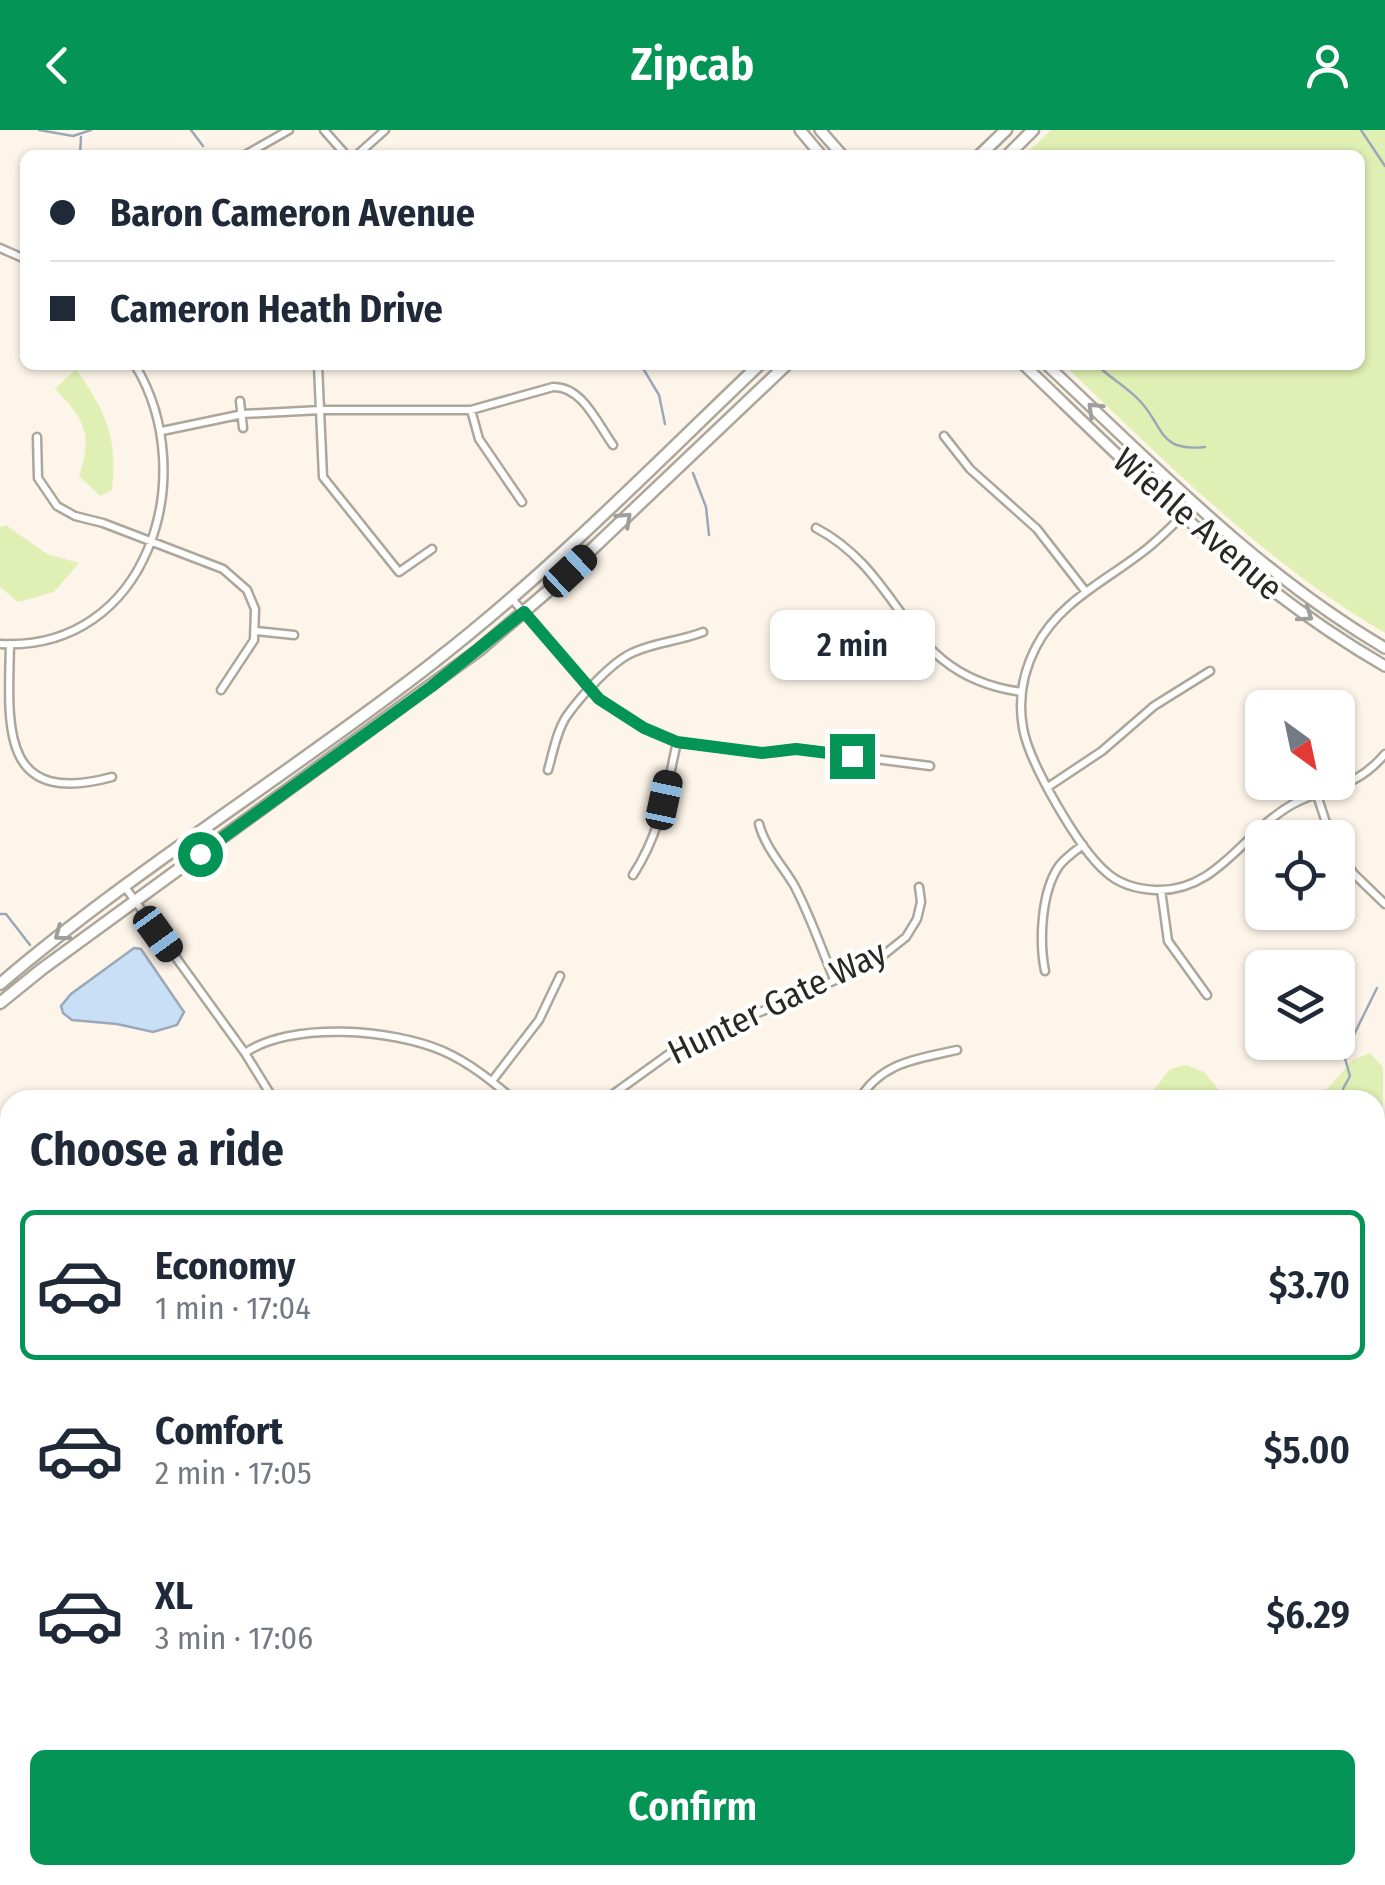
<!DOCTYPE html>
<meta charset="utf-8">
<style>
:root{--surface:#fff;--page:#f6f6f7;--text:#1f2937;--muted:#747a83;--line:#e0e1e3;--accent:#049556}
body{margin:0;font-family:"Fira Sans Condensed",sans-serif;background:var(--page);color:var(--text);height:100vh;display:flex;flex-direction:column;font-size:38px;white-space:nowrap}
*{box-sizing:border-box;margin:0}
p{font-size:32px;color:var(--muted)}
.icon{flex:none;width:55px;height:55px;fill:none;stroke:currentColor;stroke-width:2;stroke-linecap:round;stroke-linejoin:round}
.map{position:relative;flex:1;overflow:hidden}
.details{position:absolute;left:0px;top:960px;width:1385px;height:795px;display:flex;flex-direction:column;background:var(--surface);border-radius:30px 30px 0 0;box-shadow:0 2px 8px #0004}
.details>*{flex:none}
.top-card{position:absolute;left:20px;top:20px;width:1345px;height:220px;border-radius:15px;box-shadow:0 2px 8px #0004;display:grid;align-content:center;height:220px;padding:0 30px;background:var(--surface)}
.needle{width:65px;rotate:147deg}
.tools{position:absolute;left:1245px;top:560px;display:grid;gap:20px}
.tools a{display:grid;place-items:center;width:110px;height:110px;border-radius:15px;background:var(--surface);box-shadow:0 2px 8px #0004;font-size:50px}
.end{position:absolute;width:45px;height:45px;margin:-22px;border:12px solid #049556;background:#fff;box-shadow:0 0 0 5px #fff}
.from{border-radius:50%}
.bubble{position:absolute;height:70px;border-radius:15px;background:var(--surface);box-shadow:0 2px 8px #0004;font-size:32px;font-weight:600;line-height:70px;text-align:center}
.car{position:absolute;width:30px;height:60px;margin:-30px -15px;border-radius:12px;box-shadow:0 0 8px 2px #0007;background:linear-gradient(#222 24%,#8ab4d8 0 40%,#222 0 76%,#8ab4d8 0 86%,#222 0)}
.top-card b{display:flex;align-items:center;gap:35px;height:95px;font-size:38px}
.top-card b+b{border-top:2px solid var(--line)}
.top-card i{width:25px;height:25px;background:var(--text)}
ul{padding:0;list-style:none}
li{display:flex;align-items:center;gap:30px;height:150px;margin:0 20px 15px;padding:0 10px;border:5px solid transparent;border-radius:15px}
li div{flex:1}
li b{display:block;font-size:38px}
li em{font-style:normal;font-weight:600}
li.selected{border-color:var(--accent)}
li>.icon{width:90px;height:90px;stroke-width:1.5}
h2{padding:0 30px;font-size:45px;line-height:120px}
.primary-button{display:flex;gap:20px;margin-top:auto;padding:20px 30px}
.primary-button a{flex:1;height:115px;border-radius:15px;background:var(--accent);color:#fff;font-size:40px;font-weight:600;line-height:115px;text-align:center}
header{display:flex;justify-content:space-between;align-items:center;height:130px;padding:0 30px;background:var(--accent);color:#fff;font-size:45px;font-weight:600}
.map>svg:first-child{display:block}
.green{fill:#e0f0b4}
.water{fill:#c9dff6;stroke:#9aa8b7;stroke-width:2.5}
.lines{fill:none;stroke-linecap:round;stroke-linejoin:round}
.stream{stroke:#9aa8b7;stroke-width:2.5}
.street-casing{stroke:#ada69b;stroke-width:11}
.secondary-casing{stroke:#ada69b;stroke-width:14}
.primary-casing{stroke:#ada69b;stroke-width:15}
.highway-casing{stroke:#ada69b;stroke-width:16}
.street{stroke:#fff;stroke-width:6}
.secondary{stroke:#fff;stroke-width:9}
.primary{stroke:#fff;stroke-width:10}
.highway{stroke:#fff;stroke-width:11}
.oneway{stroke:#a09e9c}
.route{stroke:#049556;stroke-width:12}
.labels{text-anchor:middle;stroke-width:8;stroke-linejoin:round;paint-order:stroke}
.street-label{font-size:35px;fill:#2b2824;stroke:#fff}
</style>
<header><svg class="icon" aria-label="back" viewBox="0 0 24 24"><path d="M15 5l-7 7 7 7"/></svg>Zipcab<svg class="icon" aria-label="person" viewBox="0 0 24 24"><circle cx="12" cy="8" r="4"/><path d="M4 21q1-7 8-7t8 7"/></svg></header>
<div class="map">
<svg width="1385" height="1755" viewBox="0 0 1385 1755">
<rect width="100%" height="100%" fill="#fdf5e9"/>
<path class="green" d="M1051 0H1385V503C1263 431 1166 332 1064 235H1360V25H1025Z
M76 239C106 282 118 307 112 360L100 366 79 346C93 304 85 290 55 259Z
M6 395 47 424 79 433 54 462 18 472 0 457V397Z
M1370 923 1383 937V973L1375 994V970H1317L1353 930Z
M1186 935 1204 942 1227 970H1146L1170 939Z
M10 1454V1620L0 1618V1467Z
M1384 1646 1385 1755H1333L1340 1745H1375V1648Z
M359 1745H851L846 1755H386Z"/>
<path class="water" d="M134 818 141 819 184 882 177 895 153 902 117 894 72 890 63 883 61 876 71 864Z"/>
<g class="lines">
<path class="stream" d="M39 0 73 6 91 0
M191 0 203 16
M1361 0 1385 36
M80 25 81 7
M641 235 659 265 665 294
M1097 235C1110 248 1127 257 1140 271 1165 298 1158 322 1205 317
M693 343 706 377 709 405
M0 784H6L30 815
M1342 970 1343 959 1350 946 1344 925 1377 858
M1375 1743 1385 1739
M809 1745 822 1755
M63 1755 68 1745
M1357 1755 1368 1745"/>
<g class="street-casing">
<path id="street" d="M324 0 346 25
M245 25 289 0
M357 25 385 0
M0 118 25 129
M318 235 323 347 399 442 432 419
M240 271 243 298
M471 280 479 309 522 372
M162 301 243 284 321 280H471L553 257C582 256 597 293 613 315
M944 306 970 339 1037 399 1086 462
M37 307 38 348 57 376 75 386 103 393 223 439 247 460 255 479 254 510 221 560
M1193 375C1179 389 1165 404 1149 417 1110 449 1060 470 1036 517 1023 542 1018 570 1023 598 1029 633 1079 719 1106 742 1119 754 1137 759 1155 760 1217 763 1244 701 1293 674 1330 654 1353 661 1385 624
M816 398C907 446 901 546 1022 562
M512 469 599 569 644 598 677 612 762 623 797 619 930 636
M256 501 294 505
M0 514C148 522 202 345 135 235
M10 514C8 598 0 677 112 647
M548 640C553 623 556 603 566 587 580 567 612 531 634 522 656 512 680 511 703 502
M1048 657 1102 621 1154 576 1210 541
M1317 665 1331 708
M759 694C765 717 782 735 794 755 810 785 821 818 834 849
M1338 721 1354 744 1385 774
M633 745C661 702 666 661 677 612
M125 757 245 923 274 970
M1161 760 1168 811 1207 865
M1045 841C1039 811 1041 762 1059 736 1065 728 1075 721 1083 715
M245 923C291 891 393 899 443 921 470 933 492 951 514 970
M492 951 539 890 560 846
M605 970 680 916 871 835 906 807 917 789 921 772 919 757
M859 970C881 932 917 929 957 920
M0 1125 10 1126
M0 1279 10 1278
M0 1378 10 1376
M1375 1573 1385 1570
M1226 1745 1228 1755"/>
</g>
<g class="secondary-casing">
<path id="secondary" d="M800 0 821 25
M820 0 842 25
M1024 235C1138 344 1247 457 1385 536
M1047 235C1155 336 1256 442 1385 518"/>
</g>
<g class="primary-casing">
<path id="primary" d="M980 25 1006 0
M1008 25 1033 0
M0 854C137 737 292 643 434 532 550 442 653 336 759 235
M0 873 42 839 479 520 548 461 786 235"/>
</g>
<g class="highway-casing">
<path id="highway" d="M0 1656 10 1657
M0 1675 10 1677
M237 1745 262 1755
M288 1745 311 1755"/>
</g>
<use href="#street" class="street"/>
<use href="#secondary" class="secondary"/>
<use href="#primary" class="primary"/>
<use href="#highway" class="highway"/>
</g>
<defs><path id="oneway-chevron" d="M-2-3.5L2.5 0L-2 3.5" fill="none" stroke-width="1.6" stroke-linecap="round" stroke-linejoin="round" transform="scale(2.5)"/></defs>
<g class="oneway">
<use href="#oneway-chevron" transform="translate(1094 279) rotate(-136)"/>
<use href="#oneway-chevron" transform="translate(625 389) rotate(-43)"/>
<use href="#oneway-chevron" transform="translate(1306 485) rotate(35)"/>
<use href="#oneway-chevron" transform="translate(61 804) rotate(143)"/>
</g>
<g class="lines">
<path class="route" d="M200 724 432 556 524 482 599 569 644 598 677 612 762 623 796 619 852 626"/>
</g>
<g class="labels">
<g class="street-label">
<text transform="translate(1198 394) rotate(41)" y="12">Wiehle Avenue</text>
<text transform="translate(777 872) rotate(-26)" y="12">Hunter Gate Way</text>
</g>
</g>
</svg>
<div class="tools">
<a><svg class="needle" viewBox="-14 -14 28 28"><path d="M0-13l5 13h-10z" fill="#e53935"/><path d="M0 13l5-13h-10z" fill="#747a83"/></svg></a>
<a><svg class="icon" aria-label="locate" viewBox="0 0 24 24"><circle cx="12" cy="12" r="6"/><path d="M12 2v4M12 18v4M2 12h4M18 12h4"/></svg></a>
<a><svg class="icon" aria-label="layers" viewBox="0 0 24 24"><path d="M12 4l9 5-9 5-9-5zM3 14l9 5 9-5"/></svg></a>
</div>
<i class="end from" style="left:200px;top:724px"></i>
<i class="end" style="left:852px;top:626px"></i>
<div class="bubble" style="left:770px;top:480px;width:165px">2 min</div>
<i class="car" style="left:570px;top:441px;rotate:47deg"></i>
<i class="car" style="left:664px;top:670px;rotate:12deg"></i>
<i class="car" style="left:158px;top:804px;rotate:144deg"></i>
<div class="top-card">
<b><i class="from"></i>Baron Cameron Avenue</b>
<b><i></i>Cameron Heath Drive</b>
</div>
<section class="details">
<h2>Choose a ride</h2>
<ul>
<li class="selected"><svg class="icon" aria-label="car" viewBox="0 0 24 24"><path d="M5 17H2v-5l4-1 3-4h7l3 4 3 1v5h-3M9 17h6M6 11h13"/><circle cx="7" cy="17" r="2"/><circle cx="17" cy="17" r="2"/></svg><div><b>Economy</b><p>1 min · 17:04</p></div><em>$3.70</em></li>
<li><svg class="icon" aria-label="car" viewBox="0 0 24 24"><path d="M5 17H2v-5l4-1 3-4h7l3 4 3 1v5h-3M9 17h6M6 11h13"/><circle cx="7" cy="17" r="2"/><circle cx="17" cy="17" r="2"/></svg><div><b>Comfort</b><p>2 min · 17:05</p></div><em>$5.00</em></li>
<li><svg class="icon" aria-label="car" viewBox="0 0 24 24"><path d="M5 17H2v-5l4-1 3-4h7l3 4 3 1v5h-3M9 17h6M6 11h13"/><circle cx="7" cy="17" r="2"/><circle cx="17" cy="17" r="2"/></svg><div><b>XL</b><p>3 min · 17:06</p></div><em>$6.29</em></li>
</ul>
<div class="primary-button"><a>Confirm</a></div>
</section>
</div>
